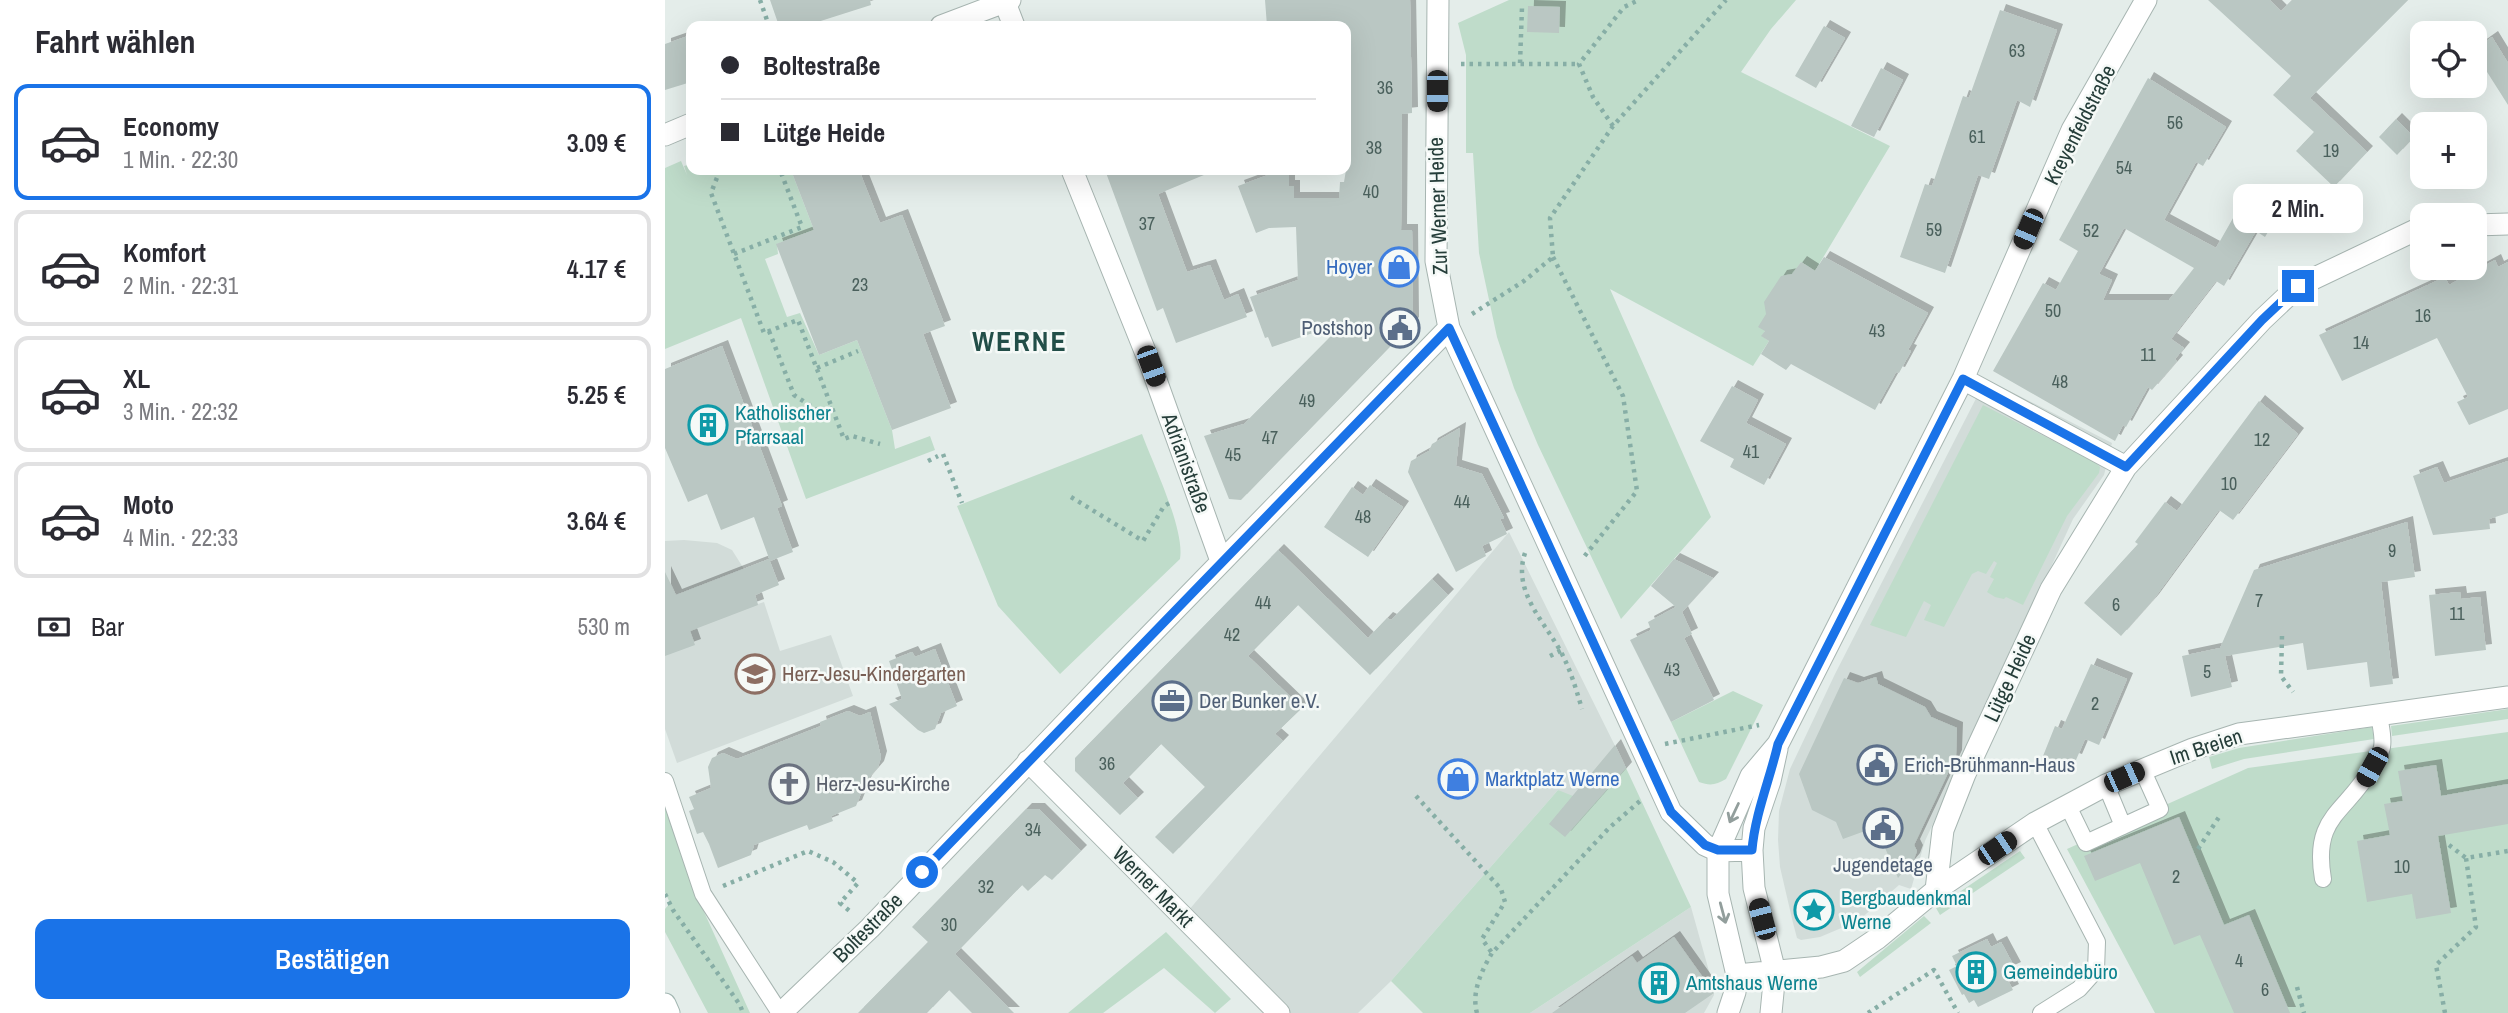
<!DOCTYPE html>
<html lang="de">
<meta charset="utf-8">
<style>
:root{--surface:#fff;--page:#f2f2f3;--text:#2b2b33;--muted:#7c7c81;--line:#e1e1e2;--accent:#1a73e8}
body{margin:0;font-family:"Archivo Narrow",sans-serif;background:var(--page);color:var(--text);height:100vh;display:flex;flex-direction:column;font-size:26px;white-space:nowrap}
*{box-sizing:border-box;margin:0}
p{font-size:23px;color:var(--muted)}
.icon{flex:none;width:38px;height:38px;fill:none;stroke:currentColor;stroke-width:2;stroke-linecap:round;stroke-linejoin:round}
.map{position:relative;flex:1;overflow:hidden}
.side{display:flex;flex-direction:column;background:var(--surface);width:665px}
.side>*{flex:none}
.hud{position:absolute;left:21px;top:21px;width:665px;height:154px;border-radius:14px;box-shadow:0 7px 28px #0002;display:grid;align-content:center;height:154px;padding:0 35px;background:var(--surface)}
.tools{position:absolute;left:1745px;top:21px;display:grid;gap:14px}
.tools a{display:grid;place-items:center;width:77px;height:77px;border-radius:14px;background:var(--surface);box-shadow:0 7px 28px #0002;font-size:35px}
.end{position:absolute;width:32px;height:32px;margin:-16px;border:9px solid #1a73e8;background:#fff;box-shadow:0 0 0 4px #fff}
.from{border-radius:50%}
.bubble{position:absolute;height:49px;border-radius:14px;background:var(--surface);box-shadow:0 7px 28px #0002;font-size:23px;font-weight:600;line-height:49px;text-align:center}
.car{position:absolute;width:21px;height:42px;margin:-21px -10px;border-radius:9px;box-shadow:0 0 5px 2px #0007;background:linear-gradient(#222 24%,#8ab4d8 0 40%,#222 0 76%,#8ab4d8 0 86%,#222 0)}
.hud b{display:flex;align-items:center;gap:24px;height:66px;font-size:26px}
.hud b+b{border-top:2px solid var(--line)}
.hud i{width:18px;height:18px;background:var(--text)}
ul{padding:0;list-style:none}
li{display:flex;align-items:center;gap:21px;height:116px;margin:0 14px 10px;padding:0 21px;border:4px solid var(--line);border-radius:14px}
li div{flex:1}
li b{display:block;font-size:26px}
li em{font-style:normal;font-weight:600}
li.selected{border-color:var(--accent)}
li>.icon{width:63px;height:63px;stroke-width:1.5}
h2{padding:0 35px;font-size:32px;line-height:84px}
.pay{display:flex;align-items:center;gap:18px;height:77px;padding:0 35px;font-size:26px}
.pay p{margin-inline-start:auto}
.action{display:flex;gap:14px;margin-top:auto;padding:14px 35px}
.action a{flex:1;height:80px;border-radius:14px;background:var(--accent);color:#fff;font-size:28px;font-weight:600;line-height:80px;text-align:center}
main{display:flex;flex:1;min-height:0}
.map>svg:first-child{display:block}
.built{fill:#d2dcd9}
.green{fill:#bfdcca}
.building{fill:#bac7c3;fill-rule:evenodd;filter:url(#shadow)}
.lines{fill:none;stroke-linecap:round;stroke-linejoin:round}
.service-casing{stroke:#a7b5b1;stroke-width:18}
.minor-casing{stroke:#a7b5b1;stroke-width:23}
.secondary-casing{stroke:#a3b7b2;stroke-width:23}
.path{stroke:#87aea6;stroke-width:4.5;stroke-dasharray:3.5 5;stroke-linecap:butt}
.service{stroke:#fff;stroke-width:16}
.minor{stroke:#fff;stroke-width:21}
.secondary{stroke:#fff;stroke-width:21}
.oneway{stroke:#929e9c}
.route{stroke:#1a73e8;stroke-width:9}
.labels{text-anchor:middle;stroke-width:5;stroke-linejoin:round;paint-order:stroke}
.number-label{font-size:18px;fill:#4a605c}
.street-label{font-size:21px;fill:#253d39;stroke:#f5f9f7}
.shop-label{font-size:21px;fill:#366cbe;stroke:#f5f9f7;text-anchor:end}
.service-label{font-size:21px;fill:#4e5e75;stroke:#f5f9f7;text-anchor:start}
.culture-label{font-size:21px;fill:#0d838f;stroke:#f5f9f7;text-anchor:start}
.education-label{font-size:21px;fill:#785e54;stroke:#f5f9f7;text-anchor:start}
.worship-label{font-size:21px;fill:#5b616d;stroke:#f5f9f7;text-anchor:start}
.district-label{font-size:28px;font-weight:bold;letter-spacing:2px;fill:#224e48;stroke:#f5f9f7}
</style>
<main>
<section class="side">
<h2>Fahrt wählen</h2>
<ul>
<li class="selected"><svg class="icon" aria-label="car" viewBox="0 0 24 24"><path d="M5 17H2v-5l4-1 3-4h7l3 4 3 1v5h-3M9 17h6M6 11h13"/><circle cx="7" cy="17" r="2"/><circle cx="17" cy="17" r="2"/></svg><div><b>Economy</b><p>1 Min. · 22:30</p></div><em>3.09 €</em></li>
<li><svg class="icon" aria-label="car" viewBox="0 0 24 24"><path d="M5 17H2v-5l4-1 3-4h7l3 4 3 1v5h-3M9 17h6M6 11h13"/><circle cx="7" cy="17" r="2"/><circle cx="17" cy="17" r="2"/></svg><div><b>Komfort</b><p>2 Min. · 22:31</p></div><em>4.17 €</em></li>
<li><svg class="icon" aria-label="car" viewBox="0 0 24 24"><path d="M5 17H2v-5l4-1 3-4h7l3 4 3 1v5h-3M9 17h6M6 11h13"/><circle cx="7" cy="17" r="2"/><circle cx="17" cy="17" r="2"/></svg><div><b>XL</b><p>3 Min. · 22:32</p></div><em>5.25 €</em></li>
<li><svg class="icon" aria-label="car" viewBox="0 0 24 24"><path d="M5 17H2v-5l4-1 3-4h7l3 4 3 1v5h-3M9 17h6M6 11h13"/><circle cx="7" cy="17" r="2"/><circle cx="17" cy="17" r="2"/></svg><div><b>Moto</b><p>4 Min. · 22:33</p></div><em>3.64 €</em></li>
</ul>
<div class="pay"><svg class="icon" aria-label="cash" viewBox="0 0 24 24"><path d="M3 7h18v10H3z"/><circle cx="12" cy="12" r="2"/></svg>Bar<p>530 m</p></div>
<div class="action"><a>Bestätigen</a></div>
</section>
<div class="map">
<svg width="1843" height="1013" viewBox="0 0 1843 1013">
<defs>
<filter id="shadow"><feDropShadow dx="6" dy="-6" stdDeviation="0" flood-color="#0004"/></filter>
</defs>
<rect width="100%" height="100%" fill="#e4edea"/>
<path class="built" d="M1321 379 1447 443 1439 475 1408 519 1260 841 1246 889 1234 885 1193 921 1155 937 1136 940 1132 938 1128 923 1115 867 1113 840 1114 811 1125 769 1170 674Z
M844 532 961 768 924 809 893 790 726 981 693 1013H614L518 917Z
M19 540 52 543 67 550 79 569 93 604 99 602 115 651 166 635 188 696 12 763 0 729V541Z
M1026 907 1049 989V995L1039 1013H865Z"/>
<path class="green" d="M844 0H1131L1106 29 1076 72 1225 146 1150 271 1136 262 1101 314 1100 331 1097 336 1104 341 1088 366 945 289 1046 517 956 619 873 445 849 388 832 337 814 253 808 153H801V55L793 23Z
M16 161 22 175 19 166 26 164V170H126L149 230 112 244 113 254 100 259 122 317 135 313 154 355 192 340 227 430 230 449 265 436 270 450 141 499 76 318 0 349V168Z
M1318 405 1430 462 1435 467 1434 473 1402 516 1358 605 1341 597 1339 599 1330 597 1322 592 1329 579 1325 577 1332 563 1329 561 1321 574 1313 571 1307 574 1279 627 1259 620 1266 605 1259 601 1241 637 1205 625Z
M477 434C488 464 520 529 515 559L395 674 333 606 292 506Z
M1068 691 1098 705 1061 779C1051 785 1045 786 1034 782L1006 722Z
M1843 709V719L1727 736 1726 726Z
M1707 727 1709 739 1579 759 1547 769 1544 757 1574 748Z
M1843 732V1013H1490L1402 849 1583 768Z
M961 768 1026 907 865 1013H758L726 981 893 790 908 796 924 809Z
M0 795 35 903 85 1013H43L0 932V909L5 903 0 892Z
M1355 851 1360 858 1275 915 1271 908Z
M1259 916 1266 923 1195 977 1192 972Z
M501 932 566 999 550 1013 499 968 438 1013H403Z"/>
<path class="building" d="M105 0H205L206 5 140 26H114Z
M600 0H745L747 113 737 114 736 230H747L748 323 576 500 564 499 539 436 579 424 680 322 607 347 603 337 600 338 585 297 633 280 631 227 604 228 591 233 573 186 603 175 624 174V186H629V198H674L675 182H679L681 170V26H602Z
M1543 0H1605L1616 11 1627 0H1743L1645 98 1702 152 1669 187 1631 151 1649 132 1608 95 1626 76Z
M863 6 895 7 894 33 862 32Z
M1335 10 1392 30 1365 107 1352 100 1324 179 1313 175 1280 273 1235 257 1260 184 1267 186 1298 96 1304 98Z
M1159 26 1180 38 1151 88 1130 76Z
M26 35V82L0 90V44Z
M1827 37 1843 63V105L1810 53V49Z
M1216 68 1238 80 1209 137 1186 126Z
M1483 78 1561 127 1538 166 1531 162 1499 220 1551 248 1580 197 1613 215 1600 237 1591 231 1559 286 1551 281 1506 339 1519 348 1510 359 1512 361 1487 390 1483 387 1461 427 1458 425 1450 441 1328 371 1378 283 1391 290 1413 251 1394 240ZM1459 228 1529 268 1504 300H1438L1447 280 1434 274Z
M1731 119 1749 137 1732 155 1714 137Z
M126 170H194L215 223 237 215 280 326 258 334 286 408 227 430 192 340 154 355 111 244 149 230Z
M440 170H551L493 194 522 272 545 265 559 300 573 294 582 317 511 343 498 308 492 311Z
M1159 257 1263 313 1243 350 1246 351 1234 373 1231 372 1210 410 1126 364 1121 370 1096 354 1104 341 1096 336 1100 331 1093 327 1101 314 1099 302 1116 276 1127 274 1136 262 1150 271Z
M1830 260 1833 267 1843 262V409L1804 425 1792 402 1803 397 1772 338 1677 381 1654 335 1780 277 1784 285Z
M57 346 117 506 112 508 128 552 105 561 89 517 56 530 42 494 23 502 0 448V369Z
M1067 386 1093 400 1081 423 1121 444 1099 485 1065 467 1069 459 1035 441Z
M1594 401 1633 434 1568 520 1554 510 1488 600 1456 636 1419 603 1473 544 1470 542 1500 502 1512 511Z
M795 428 791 466 817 474 839 518 835 519 842 534 817 546 821 556 791 572 743 472 746 461 764 451 767 444Z
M1843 461V513L1824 519 1825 529 1768 535 1748 476 1772 467 1779 483Z
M705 485 738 507 703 557 659 527 687 487 698 495Z
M1742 522 1750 577 1716 582 1728 684 1705 687 1702 662 1642 670 1638 643 1560 656 1567 687 1526 697 1517 656 1555 648 1589 570Z
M613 550 703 638 722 618 726 620 767 579 783 595 705 675 633 605 583 656 637 708 610 734 618 741 508 854 490 837 540 787 496 744 458 783 473 798 455 815 410 771V758Z
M104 559 114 585 90 595 93 605 25 631 30 645 0 656V572L11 595Z
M1009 559 1048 578 1017 612 1027 634 1019 638 1049 700 1006 722 965 640 986 630 983 622 1011 607 986 586Z
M1795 592 1796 599 1815 597 1821 650 1770 656 1764 595Z
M270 649 292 706 276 713 270 729 259 733 253 730 224 704 237 699 224 661 247 652 250 657Z
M1426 664 1462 679 1434 745 1420 739 1411 760 1405 758 1402 766 1378 756 1390 726 1397 729Z
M1211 677 1213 684 1260 707 1266 717 1292 728 1291 756 1249 845 1252 851 1249 859 1233 878 1211 827 1178 839 1171 822 1147 810 1134 774 1179 678 1193 683Z
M183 711 195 716 205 712 216 757 213 767 201 781 191 806 166 816 168 821 144 830 142 825 89 845 86 855 53 868 44 844 38 832 32 834 24 811 29 809 24 797 46 788 43 767 47 758 58 753 72 759 156 726 155 722Z
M950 745 961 768 900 837 884 824Z
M1771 765 1776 796 1843 784V824L1773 836 1786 913 1751 919 1747 894 1702 902 1692 841 1725 835 1719 804 1738 801 1733 771Z
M361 809H374L416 851 387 880 380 875 363 891 357 885 290 954 349 1013H307L284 990 262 1013H193L263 942 247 927Z
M1514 817 1559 925 1584 915 1625 1013H1569L1535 935 1509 945 1475 863 1430 881 1419 856Z
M1009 937 1049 993 1020 1013H887L967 956 972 963Z
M1322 939 1326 947 1336 942 1350 968 1339 973 1348 990 1313 1007 1309 1000 1304 1003 1299 994 1297 995 1284 970 1292 966 1287 956Z"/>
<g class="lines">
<g class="service-casing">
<path id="service" d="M0 781 38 894 115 1013
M1441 785 1458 826
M1402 804 1421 843 1495 809 1477 769
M1370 823 1432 942 1431 970 1414 989 1376 1013
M1658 879C1647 815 1681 814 1708 766 1711 760 1716 753 1717 747 1719 737 1715 724 1714 714"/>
</g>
<g class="minor-casing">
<path id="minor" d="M339 0 349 26
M773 0 771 261 784 328 1006 812 1040 845 1053 851 1087 850
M276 26 345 0
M0 135 26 124
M407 170 486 366 556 561
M1810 225 1843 224
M1298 379 1461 467
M363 761 614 1013
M1271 890 1278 830 1300 774 1386 589 1461 467 1597 320 1633 286 1757 227
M1072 975 1156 967 1179 961 1213 938 1271 890 1370 823 1441 785 1528 749 1574 734 1843 697
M116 1013 205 928 458 663 784 328
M1063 1013 1070 992 1072 975 1053 894V851L1086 776 1113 744 1298 379 1407 130 1481 0
M1106 1013 1110 972 1089 888 1087 850 1089 828 1105 781 1112 749"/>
</g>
<g class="secondary-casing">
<path id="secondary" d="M0 1004 4 1013"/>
</g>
<path class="path" d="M95 0 104 26
M855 63 857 7
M796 64H914
M948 126 928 97 914 64 959 7 974 0
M55 170 46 193 99 333 133 320 179 439 187 436 215 444
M69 254 137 227 115 170
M888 257 958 396 972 491 918 558
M807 314 859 281 888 257 885 218 948 126 1061 0
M104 331 129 395 155 412 167 408
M152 368 193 351
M278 454 297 503
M263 461 273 456
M406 497 478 541 499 506 508 501
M860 553C847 591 879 621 896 652 906 671 911 689 917 709
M1617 636 1616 676 1628 692
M885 656 897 650
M1000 744 1094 725
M751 796 836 889 840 902 817 939 827 953
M1784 845 1801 858
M1533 849 1556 814
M58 886 143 851 168 862 193 883 175 903 187 913
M0 894 8 910 75 1005 78 1013
M1632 987 1639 1013
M812 1013C806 992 817 970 827 953L944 828 975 801
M1203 1013 1269 970 1293 1013
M1780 1013 1771 965 1811 927 1801 858 1843 851"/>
<use href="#service" class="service"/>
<use href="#minor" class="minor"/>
<use href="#secondary" class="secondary"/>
</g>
<defs><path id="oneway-shaft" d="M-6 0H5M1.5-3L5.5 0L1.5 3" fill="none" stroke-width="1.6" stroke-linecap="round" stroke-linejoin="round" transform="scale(1.75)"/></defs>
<g class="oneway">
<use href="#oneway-shaft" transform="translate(1069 813) rotate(115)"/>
<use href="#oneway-shaft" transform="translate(1058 913) rotate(75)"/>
</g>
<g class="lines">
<path class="route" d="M257 872 784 328 1006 812 1040 845 1053 850H1087C1090 814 1105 779 1113 744L1298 379 1461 467 1597 320 1633 286"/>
</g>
<defs>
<g id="shop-ring" transform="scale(2.0125)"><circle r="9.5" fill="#f5f9f7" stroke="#3f7fe0" stroke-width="1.5"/><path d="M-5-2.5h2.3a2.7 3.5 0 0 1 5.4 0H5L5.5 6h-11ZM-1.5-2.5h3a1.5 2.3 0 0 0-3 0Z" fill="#3f7fe0"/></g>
<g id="civic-ring" transform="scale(2.0125)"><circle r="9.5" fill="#f5f9f7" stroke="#5c6f8a" stroke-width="1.5"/><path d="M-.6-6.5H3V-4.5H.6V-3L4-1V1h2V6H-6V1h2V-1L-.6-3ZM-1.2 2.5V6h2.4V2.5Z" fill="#5c6f8a"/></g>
<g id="building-ring" transform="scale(2.0125)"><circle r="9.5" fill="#f5f9f7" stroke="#0f9aa8" stroke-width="1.5"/><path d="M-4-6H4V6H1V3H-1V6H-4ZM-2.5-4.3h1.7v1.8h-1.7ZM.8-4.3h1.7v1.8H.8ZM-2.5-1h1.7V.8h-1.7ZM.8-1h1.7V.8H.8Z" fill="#0f9aa8"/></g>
<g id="school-ring" transform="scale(2.0125)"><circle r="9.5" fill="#f5f9f7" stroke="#8d6e63" stroke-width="1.5"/><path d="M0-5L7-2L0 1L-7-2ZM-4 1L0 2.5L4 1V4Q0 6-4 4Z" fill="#8d6e63"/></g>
<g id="office-ring" transform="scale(2.0125)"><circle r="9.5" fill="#f5f9f7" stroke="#5c6f8a" stroke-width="1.5"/><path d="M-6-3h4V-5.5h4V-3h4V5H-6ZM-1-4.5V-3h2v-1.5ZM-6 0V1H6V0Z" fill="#5c6f8a"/></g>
<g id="church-ring" transform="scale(2.0125)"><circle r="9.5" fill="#f5f9f7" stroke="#6b7280" stroke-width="1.5"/><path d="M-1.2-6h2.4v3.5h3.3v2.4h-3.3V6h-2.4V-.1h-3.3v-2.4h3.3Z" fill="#6b7280"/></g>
<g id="sight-ring" transform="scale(2.0125)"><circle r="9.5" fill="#f5f9f7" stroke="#0f9aa8" stroke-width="1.5"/><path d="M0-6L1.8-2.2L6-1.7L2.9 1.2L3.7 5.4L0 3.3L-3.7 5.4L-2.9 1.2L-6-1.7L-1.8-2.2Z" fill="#0f9aa8"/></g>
</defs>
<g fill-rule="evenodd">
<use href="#shop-ring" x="734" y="267"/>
<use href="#civic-ring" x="735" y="328"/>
<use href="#building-ring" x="43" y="425"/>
<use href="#school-ring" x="90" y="674"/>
<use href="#office-ring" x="507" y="701"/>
<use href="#civic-ring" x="1212" y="765"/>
<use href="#shop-ring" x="793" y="779"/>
<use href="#church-ring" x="124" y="784"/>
<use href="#civic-ring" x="1218" y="828"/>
<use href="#sight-ring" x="1149" y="910"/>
<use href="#building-ring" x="1311" y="972"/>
<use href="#building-ring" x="994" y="983"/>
</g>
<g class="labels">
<g class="number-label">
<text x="1352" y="57">63</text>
<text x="720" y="94">36</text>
<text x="1510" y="129">56</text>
<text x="1312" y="143">61</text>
<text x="709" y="154">38</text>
<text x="1666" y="157">19</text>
<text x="1459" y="174">54</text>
<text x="706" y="198">40</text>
<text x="482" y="230">37</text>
<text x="1269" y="236">59</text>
<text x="1426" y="237">52</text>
<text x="195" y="291">23</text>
<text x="1388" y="317">50</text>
<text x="1758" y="322">16</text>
<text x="1212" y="337">43</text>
<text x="1696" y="349">14</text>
<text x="1483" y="361">11</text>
<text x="1395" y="388">48</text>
<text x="642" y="407">49</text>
<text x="605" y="444">47</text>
<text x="1597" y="446">12</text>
<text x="1086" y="458">41</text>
<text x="568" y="461">45</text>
<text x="1564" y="490">10</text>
<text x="797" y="508">44</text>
<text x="698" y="523">48</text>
<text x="1727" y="557">9</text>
<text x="1594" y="607">7</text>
<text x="598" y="609">44</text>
<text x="1451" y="611">6</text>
<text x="1792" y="620">11</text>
<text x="567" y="641">42</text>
<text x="1007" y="676">43</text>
<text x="1542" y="678">5</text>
<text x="1430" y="710">2</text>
<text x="442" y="770">36</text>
<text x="368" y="836">34</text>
<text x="1737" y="873">10</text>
<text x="1511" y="883">2</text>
<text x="321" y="893">32</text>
<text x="284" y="931">30</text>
<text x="1574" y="967">4</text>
<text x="1600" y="996">6</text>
</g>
<g class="street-label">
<text transform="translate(1415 125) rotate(-63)" y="7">Kreyenfeldstraße</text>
<text transform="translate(773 206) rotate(-92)" y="7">Zur Werner Heide</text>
<text transform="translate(521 463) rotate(70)" y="7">Adrianistraße</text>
<text transform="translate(1345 678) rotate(-65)" y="7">Lütge Heide</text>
<text transform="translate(1541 747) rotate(-18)" y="7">Im Breien</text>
<text transform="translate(488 887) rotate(45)" y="7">Werner Markt</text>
<text transform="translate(203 928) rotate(-45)" y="7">Boltestraße</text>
</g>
<g class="shop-label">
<text x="707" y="274">Hoyer</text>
<text x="820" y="786" text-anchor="start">Marktplatz Werne</text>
</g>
<g class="service-label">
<text x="708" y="335" text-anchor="end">Postshop</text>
<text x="534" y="708">Der Bunker e.V.</text>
<text x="1239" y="772">Erich-Brühmann-Haus</text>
<text x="1218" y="872" text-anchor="middle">Jugendetage</text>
</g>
<g class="culture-label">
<text x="70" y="420">Katholischer<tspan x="70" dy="24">Pfarrsaal</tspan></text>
<text x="1176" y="905">Bergbaudenkmal<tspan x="1176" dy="24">Werne</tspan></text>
<text x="1338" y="979">Gemeindebüro</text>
<text x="1021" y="990">Amtshaus Werne</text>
</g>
<g class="education-label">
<text x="117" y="681">Herz-Jesu-Kindergarten</text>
</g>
<g class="worship-label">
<text x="151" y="791">Herz-Jesu-Kirche</text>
</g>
<g class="district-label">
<text x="355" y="351">WERNE</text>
</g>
</g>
</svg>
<div class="tools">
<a><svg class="icon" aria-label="locate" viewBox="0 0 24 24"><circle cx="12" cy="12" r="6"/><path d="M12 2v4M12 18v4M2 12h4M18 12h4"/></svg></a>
<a>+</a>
<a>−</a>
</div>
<i class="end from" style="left:257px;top:872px"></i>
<i class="end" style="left:1633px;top:286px"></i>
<div class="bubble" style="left:1568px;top:184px;width:130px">2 Min.</div>
<i class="car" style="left:772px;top:91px;rotate:180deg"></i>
<i class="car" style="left:1363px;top:229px;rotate:203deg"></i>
<i class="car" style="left:486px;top:366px;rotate:160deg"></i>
<i class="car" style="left:1707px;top:767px;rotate:209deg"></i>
<i class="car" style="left:1459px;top:777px;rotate:66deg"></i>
<i class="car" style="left:1332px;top:848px;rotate:56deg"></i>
<i class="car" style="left:1097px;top:919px;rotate:345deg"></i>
<div class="hud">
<b><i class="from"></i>Boltestraße</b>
<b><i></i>Lütge Heide</b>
</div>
</div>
</main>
